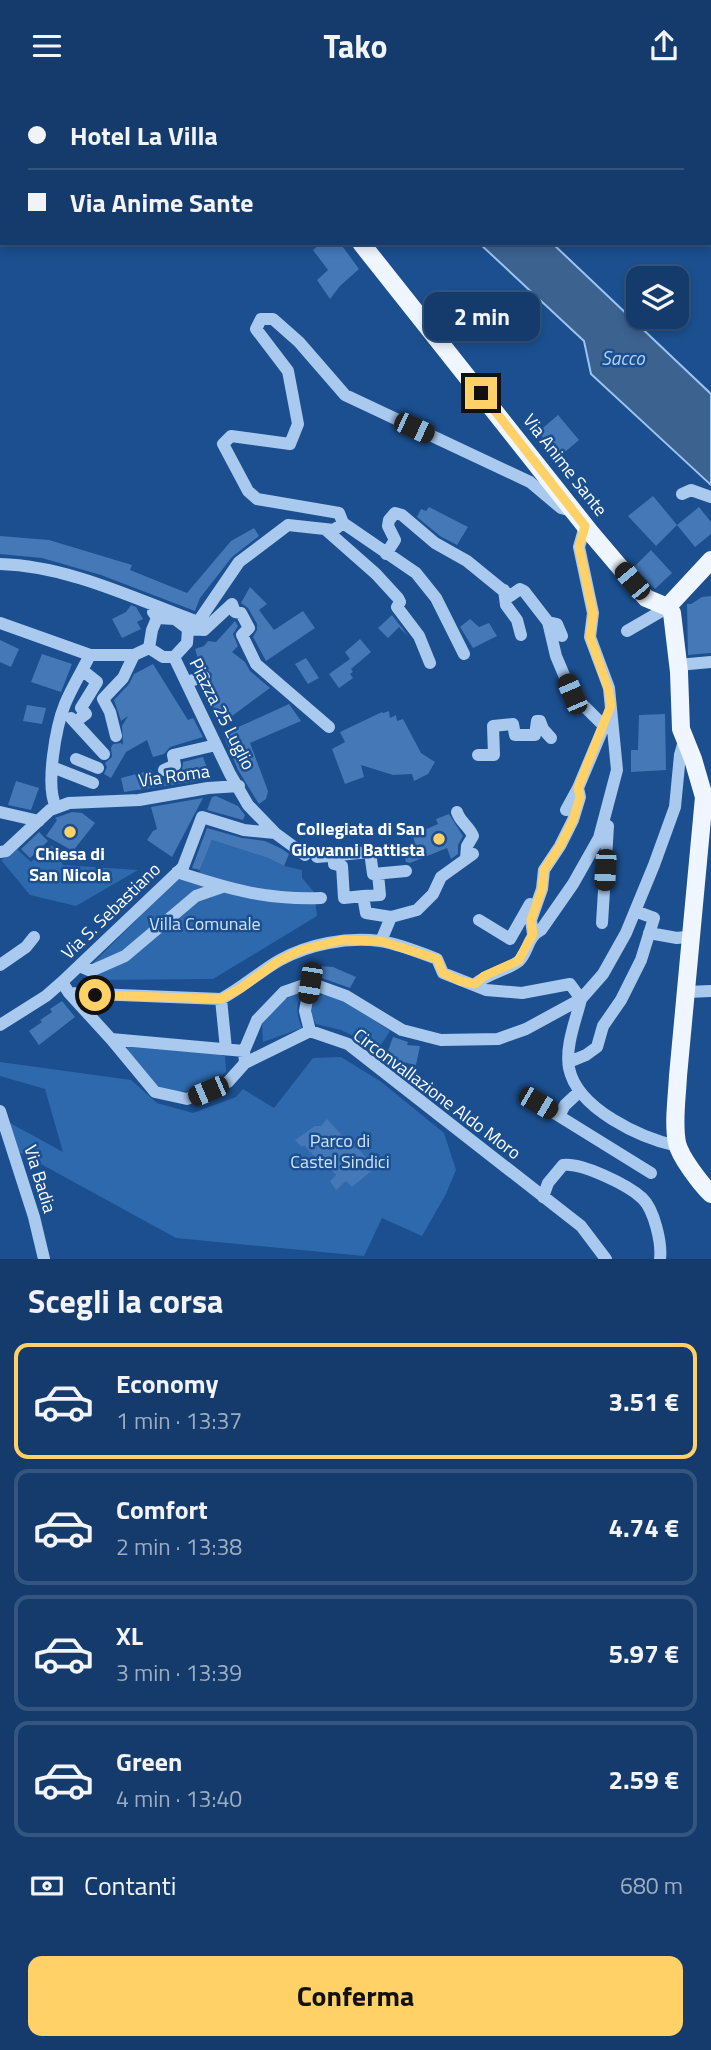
<!DOCTYPE html>
<html lang="it">
<meta charset="utf-8">
<style>
:root{--surface:#143b6b;--page:#1d4271;--text:#f1f3f6;--muted:#9dadc1;--line:#33557e;--accent:#ffd166}
body{margin:0;font-family:"Titillium Web",sans-serif;background:var(--page);color:var(--text);height:100vh;display:flex;flex-direction:column;font-size:26px;white-space:nowrap}
*{box-sizing:border-box;margin:0}
p{font-size:23px;color:var(--muted)}
.icon{flex:none;width:38px;height:38px;fill:none;stroke:currentColor;stroke-width:2;stroke-linecap:round;stroke-linejoin:round}
.map{position:relative;height:1168px;overflow:hidden}
.side{display:flex;flex-direction:column;background:var(--surface);flex:1}
.side>*{flex:none}
.top-card{position:absolute;left:0px;top:0px;width:712px;height:154px;box-shadow:0 4px 10px #0003,0 0 0 2px var(--line);display:grid;align-content:center;height:154px;padding:0 28px;background:var(--surface)}
.tools{position:absolute;left:626px;top:175px;display:grid;gap:14px}
.tools a{display:grid;place-items:center;width:63px;height:63px;border-radius:14px;background:var(--surface);box-shadow:0 4px 10px #0003,0 0 0 2px var(--line);font-size:35px}
.end{position:absolute;width:32px;height:32px;margin:-16px;border:9px solid #ffd166;background:#111;box-shadow:0 0 0 4px #111}
.from{border-radius:50%}
.bubble{position:absolute;height:49px;border-radius:14px;background:var(--surface);box-shadow:0 4px 10px #0003,0 0 0 2px var(--line);font-size:23px;font-weight:700;line-height:49px;text-align:center}
.car{position:absolute;width:21px;height:42px;margin:-21px -10px;border-radius:9px;box-shadow:0 0 5px 2px #0007;background:linear-gradient(#222 24%,#8ab4d8 0 40%,#222 0 76%,#8ab4d8 0 86%,#222 0)}
.top-card b{display:flex;align-items:center;gap:24px;height:66px;font-size:26px}
.top-card b+b{border-top:2px solid var(--line)}
.top-card i{width:18px;height:18px;background:var(--text)}
ul{padding:0;list-style:none}
li{display:flex;align-items:center;gap:21px;height:116px;margin:0 14px 10px;padding:0 14px;border:4px solid var(--line);border-radius:14px}
li div{flex:1}
li b{display:block;font-size:26px}
li em{font-style:normal;font-weight:700}
li.active{border-color:var(--accent)}
li>.icon{width:63px;height:63px;stroke-width:1.5}
h2{padding:0 28px;font-size:32px;line-height:84px}
.pay{display:flex;align-items:center;gap:18px;height:77px;padding:0 28px;font-size:26px}
.pay p{margin-inline-start:auto}
.button{display:flex;gap:14px;margin-top:auto;padding:14px 28px}
.button a{flex:1;height:80px;border-radius:14px;background:var(--accent);color:#111;font-size:28px;font-weight:700;line-height:80px;text-align:center}
header{display:flex;justify-content:space-between;align-items:center;height:91px;padding:0 28px;background:var(--surface);font-size:32px;font-weight:700}
.map>svg:first-child{display:block}
.green{fill:#2e69ad}
.water{fill:#3c6290;stroke:#9cc4f0;stroke-width:2}
.building{fill:#4478b7}
.lines{fill:none;stroke-linecap:round;stroke-linejoin:round}
.minor{stroke:#a9c9ee;stroke-width:12}
.major{stroke:#f0f6ff;stroke-width:18}
.route{stroke:#ffd166;stroke-width:9}
.poi-dot{fill:#ffd166;stroke:#1b4f8f;stroke-width:2.5}
.labels{text-anchor:middle;stroke-width:5;stroke-linejoin:round;paint-order:stroke}
.street-label{font-size:18px;fill:#fff;stroke:#1b4f8f}
.poi-label{font-size:18px;font-weight:bold;fill:#fff;stroke:#1b4f8f;text-anchor:end}
.park-label{font-size:18px;fill:#cfe3fa;stroke:#1b4f8f}
.water-label{font-size:19px;font-style:italic;fill:#b5d3f5;stroke:#1b4f8f}
</style>
<header><svg class="icon" aria-label="menu" viewBox="0 0 24 24"><path d="M4 6h16M4 12h16M4 18h16"/></svg>Tako<svg class="icon" aria-label="share" viewBox="0 0 24 24"><path d="M12 15V3M7 8l5-5 5 5M5 13v7h14v-7"/></svg></header>
<div class="map">
<svg width="711" height="1168" viewBox="0 0 711 1168">
<rect width="100%" height="100%" fill="#1b4f8f"/>
<path class="green" d="M212 749 268 767 284 775 302 779V787L314 801 317 825 213 888 91 889 83 882 188 778 199 782Z
M52 754 63 774 138 779 76 815 30 804 1 769 17 758 31 771Z
M303 901C295 914 296 922 302 937L263 951 262 933 281 909Z
M325 902 344 909 390 940 379 957 341 939 316 933C308 919 311 908 325 902Z
M126 952 222 963V965H225L226 981 200 1000 163 1001 128 960Z
M341 966 380 990 444 1042 456 1079 446 1103 422 1145 382 1127 364 1165 176 1147 19 1061 10 1032 63 1061 45 998 0 985V971L131 989 157 1012 193 1022 236 1006 243 998 274 1017 313 967Z"/>
<path class="water" d="M479 152H552L711 303V394L591 283 584 250Z"/>
<path class="building" d="M321 152H340L359 178 340 195 330 208 317 189 328 179 313 159Z
M558 324 579 349 559 366 538 341Z
M653 405 677 434 656 455 628 425Z
M429 416 468 436 457 454 440 445 417 426 421 418 426 420Z
M699 416 711 431V443L695 456 677 434Z
M254 437 259 445 232 466 200 507 195 520 101 484 42 467 0 463V445L49 449 132 474 130 479 187 502 231 450Z
M651 459 672 482 655 498 634 476Z
M250 496 267 513 259 519 274 539 303 520 315 537 266 570 253 546 257 539V533L248 517 241 512Z
M711 505V562L688 564 687 513H691L702 506Z
M131 514 136 516 143 528 137 531 141 538 122 547 112 528 126 521Z
M392 524 408 545 399 536 388 547 378 537Z
M470 528 479 536 489 532 497 545 473 557 460 536Z
M235 530 238 535 233 543 238 555 232 561 245 571 250 580 270 597 220 634 204 595 211 592 212 583 207 578H201L195 558 204 555 208 550 216 551Z
M360 548 371 561 351 578 353 581 350 583 353 587 339 597 329 583 350 568 345 561Z
M0 549 19 558 11 576 0 571Z
M42 563 72 573 61 601 31 591Z
M306 567 319 587 308 593 295 573Z
M153 573 188 629 193 627 203 646 170 656 164 663 153 666 147 649 126 661 111 687 104 683 107 676 105 672 112 666 111 657 113 653 121 652 123 654 122 635 128 625 121 630 114 609 129 593 134 583Z
M289 613 301 630 250 652 268 700 266 708 259 713 238 679 223 643Z
M27 614 46 617 42 633 23 630Z
M389 620 390 627 396 624 397 630 403 628 421 662 435 671 428 683 414 690 412 683 393 684 361 674 364 686 345 693 332 658 345 651 340 641 382 621 383 622Z
M665 623 666 679 631 681V659H638L639 624Z
M203 666 211 688 124 701 121 687 152 679 155 692 183 687 182 680 183 671Z
M16 690 39 697 31 719 8 714Z
M216 705 238 715 245 724 243 729 207 719 212 706Z
M203 707 172 766 147 749 153 740 157 738 151 716Z
M72 721 82 722 95 732 73 760 46 745 57 729 55 727Z
M449 723 463 745 458 754V763L451 768 447 757 410 772 406 771 402 756 415 753 413 744 438 733 436 728Z
M207 737 242 747 265 750 282 758 289 763 284 775 268 767 212 749 200 779 192 777Z
M39 741 48 750 30 767 21 758Z
M318 875 333 876 356 886 350 897 316 885Z
M62 910 75 926 39 954 29 940 42 931 40 929 52 921 50 918Z
M393 946 408 951 407 954 420 955 416 974 390 968 388 965 390 960H388Z
M327 1028 355 1058 357 1056 375 1077 352 1096 346 1090 336 1099 330 1090 336 1084 327 1074H322L304 1054 302 1056 295 1049 315 1035H321Z"/>
<g class="lines">
<path class="minor" d="M682 403 691 399 711 406
M343 432 416 482 436 507 464 563
M325 438 376 483 398 507 400 511 397 516 419 545 430 572
M386 463 395 449 388 435 389 429 395 422 402 424 435 452 467 470 510 505 520 498 524 500 548 531 556 565 572 603 604 635
M0 473C69 475 133 507 198 531L239 471 288 434 334 439 343 432 339 422 257 408 248 400 223 353 231 345 290 353 298 333 288 280 256 238 261 228H273L299 251 345 304 530 391 561 417 572 420
M504 499 506 514 517 529 521 544
M157 527 175 528 188 538 187 552 174 566
M548 531 557 533 562 545
M0 532 90 564H134L149 557
M188 538 204 539 232 513 235 521 241 522 249 537 242 544 256 573 329 636
M627 540 665 518
M149 557 152 539 157 527 153 521
M149 557 163 566H174
M174 566 230 683 248 714 275 742 305 764
M678 574 711 571
M186 591 204 586
M71 627 104 663
M75 631 86 623 81 617 97 591 82 579
M116 645 110 621 103 608 123 587 134 564
M478 664H494L493 635 513 633 515 644H535L537 630H540L543 638 551 647
M76 668 98 677
M52 676 93 692
M164 679 175 674 173 664 216 654
M56 716C45 695 56 635 65 613 72 596 82 580 90 564
M566 719 578 697 607 628
M0 721 39 730
M457 721C460 731 469 735 473 745L467 755 466 767
M0 761 6 760 50 719 69 712 139 709 208 697 239 695
M334 764V773L342 775 344 807 363 805 366 822 391 826
M317 766 370 761 373 783 406 780
M177 781C229 798 266 809 321 807
M363 805 380 804 378 783
M479 829 510 848 530 813
M602 832 608 735
M649 842 677 847 693 845
M533 843 531 829 542 798 544 779 560 755 573 729 580 706 578 697
M381 850 391 826 417 819 433 803 441 786 473 763
M0 874 26 856 34 846
M79 875 91 880 125 865 196 805 222 796
M62 891 183 776 202 726 244 739 275 742
M310 892 305 920 310 940
M475 893C487 883 510 878 519 870 529 860 527 846 541 839L573 793 599 747 617 679 609 597 590 546 593 522 579 456 585 435
M687 901 711 900
M69 902 221 908C242 897 259 881 280 869 309 853 346 846 380 850 399 853 419 861 437 868L443 882 486 899 522 902 570 893 581 908C576 929 565 955 569 977 577 1018 641 1047 677 1055
M221 908 226 958
M0 934 46 905 62 891 69 902 111 948 155 1001 187 1008 228 991 245 972 310 940 348 953 581 1135 606 1168
M111 948 244 960
M569 971 586 964 597 956 603 935 621 909 641 869 654 827 635 820
M245 972 244 960 257 929 284 901 310 892 346 905 402 939 441 949 498 948 526 938 581 908 603 883 626 842 654 774 675 716 680 664 684 650
M538 1012 651 1082
M0 1020 34 1126 44 1168
M559 1025 565 1014 579 1001
M543 1106 548 1092 563 1074C581 1071 628 1094 642 1107 654 1118 662 1152 660 1168"/>
<path class="major" d="M227 0 229 2
M361 152 590 441 646 507 665 515
M672 511 711 469
M672 522 679 581 681 638 693 668 704 706 678 985C677 1007 673 1031 677 1052 680 1066 701 1093 711 1103"/>
</g>
<g class="lines">
<path class="route" d="M95 904 221 908 241 897 277 871 301 859 342 849 381 850 437 868 443 882 460 890 475 893 484 885 518 870 533 843 531 829 542 798 544 779 560 755 573 729 580 706 578 697 611 614 608 597 590 546 593 522 579 456 585 435 481 302"/>
</g>
<g class="poi-dot">
<circle cx="70" cy="741" r="7"/>
<circle cx="439" cy="748" r="7"/>
</g>
<g class="labels">
<g class="street-label">
<text transform="translate(565 374) rotate(52)" y="6">Via Anime Sante</text>
<text transform="translate(222 623) rotate(63)" y="6">Piazza 25 Luglio</text>
<text transform="translate(174 685) rotate(-8)" y="6">Via Roma</text>
<text transform="translate(111 820) rotate(-44)" y="6">Via S. Sebastiano</text>
<text transform="translate(437 1003) rotate(37)" y="6">Circonvallazione Aldo Moro</text>
<text transform="translate(40 1088) rotate(73)" y="6">Via Badia</text>
</g>
<g class="poi-label">
<text x="425" y="744">Collegiata di San<tspan x="425" dy="21">Giovanni Battista</tspan></text>
<text x="70" y="769" text-anchor="middle">Chiesa di<tspan x="70" dy="21">San Nicola</tspan></text>
</g>
<g class="park-label">
<text x="205" y="839">Villa Comunale</text>
<text x="340" y="1056">Parco di<tspan x="340" dy="21">Castel Sindici</tspan></text>
</g>
<g class="water-label">
<text x="623" y="274">Sacco</text>
</g>
</g>
</svg>
<div class="tools">
<a><svg class="icon" aria-label="layers" viewBox="0 0 24 24"><path d="M12 4l9 5-9 5-9-5zM3 14l9 5 9-5"/></svg></a>
</div>
<i class="end from" style="left:95px;top:904px"></i>
<i class="end" style="left:481px;top:302px"></i>
<div class="bubble" style="left:424px;top:201px;width:116px">2 min</div>
<i class="car" style="left:414px;top:337px;rotate:115deg"></i>
<i class="car" style="left:632px;top:490px;rotate:320deg"></i>
<i class="car" style="left:572px;top:603px;rotate:337deg"></i>
<i class="car" style="left:605px;top:779px;rotate:183deg"></i>
<i class="car" style="left:310px;top:892px;rotate:189deg"></i>
<i class="car" style="left:208px;top:1000px;rotate:247deg"></i>
<i class="car" style="left:538px;top:1012px;rotate:120deg"></i>
<div class="top-card">
<b><i class="from"></i>Hotel La Villa</b>
<b><i></i>Via Anime Sante</b>
</div>
</div>
<section class="side">
<h2>Scegli la corsa</h2>
<ul>
<li class="active"><svg class="icon" aria-label="car" viewBox="0 0 24 24"><path d="M5 17H2v-5l4-1 3-4h7l3 4 3 1v5h-3M9 17h6M6 11h13"/><circle cx="7" cy="17" r="2"/><circle cx="17" cy="17" r="2"/></svg><div><b>Economy</b><p>1 min · 13:37</p></div><em>3.51 €</em></li>
<li><svg class="icon" aria-label="car" viewBox="0 0 24 24"><path d="M5 17H2v-5l4-1 3-4h7l3 4 3 1v5h-3M9 17h6M6 11h13"/><circle cx="7" cy="17" r="2"/><circle cx="17" cy="17" r="2"/></svg><div><b>Comfort</b><p>2 min · 13:38</p></div><em>4.74 €</em></li>
<li><svg class="icon" aria-label="car" viewBox="0 0 24 24"><path d="M5 17H2v-5l4-1 3-4h7l3 4 3 1v5h-3M9 17h6M6 11h13"/><circle cx="7" cy="17" r="2"/><circle cx="17" cy="17" r="2"/></svg><div><b>XL</b><p>3 min · 13:39</p></div><em>5.97 €</em></li>
<li><svg class="icon" aria-label="car" viewBox="0 0 24 24"><path d="M5 17H2v-5l4-1 3-4h7l3 4 3 1v5h-3M9 17h6M6 11h13"/><circle cx="7" cy="17" r="2"/><circle cx="17" cy="17" r="2"/></svg><div><b>Green</b><p>4 min · 13:40</p></div><em>2.59 €</em></li>
</ul>
<div class="pay"><svg class="icon" aria-label="cash" viewBox="0 0 24 24"><path d="M3 7h18v10H3z"/><circle cx="12" cy="12" r="2"/></svg>Contanti<p>680 m</p></div>
<div class="button"><a>Conferma</a></div>
</section>
